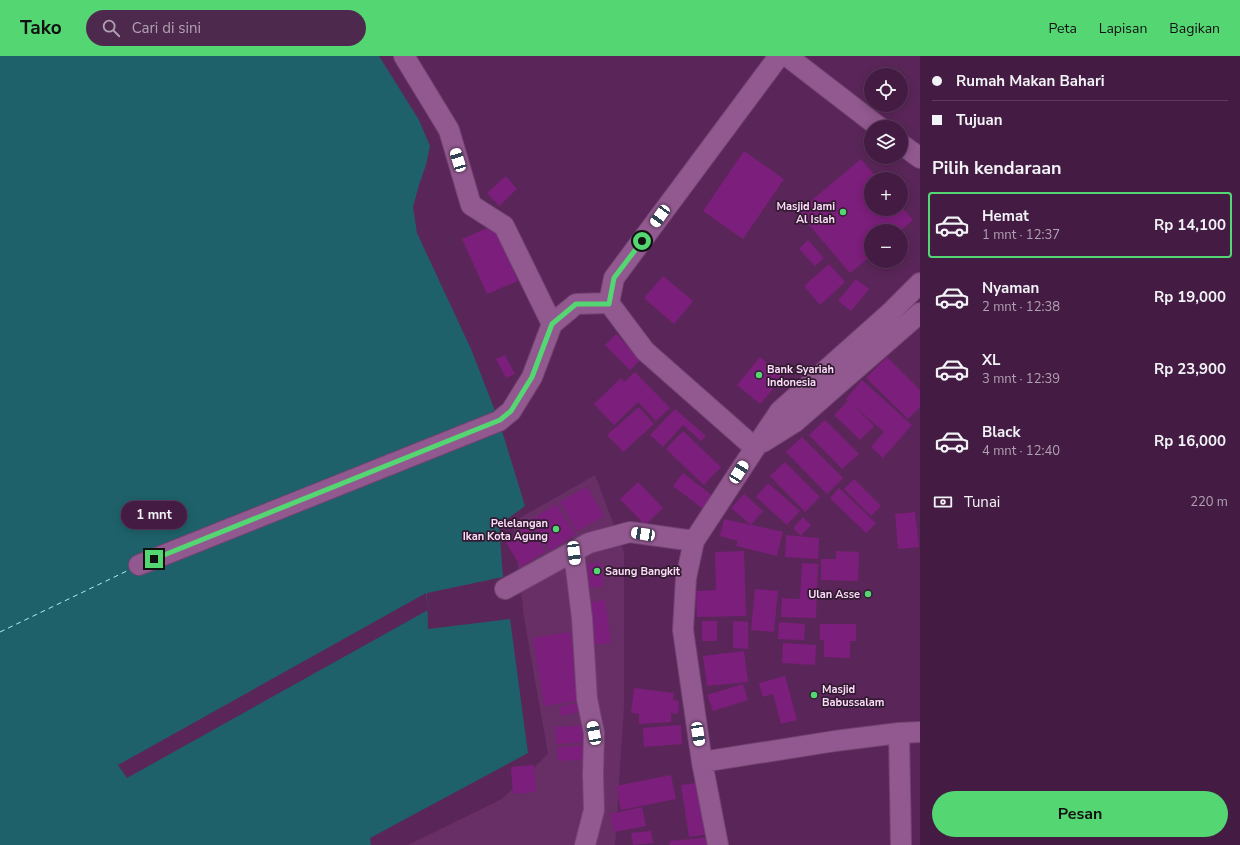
<!DOCTYPE html>
<html lang="id">
<meta charset="utf-8">
<style>
:root{--surface:#441c43;--page:#4e294e;--text:#f1f3f6;--muted:#afa1b2;--line:#5c3a5c;--accent:#54d672}
body{margin:0;font-family:"Nunito Sans",sans-serif;background:var(--page);color:var(--text);height:100vh;display:flex;flex-direction:column;font-size:15px;white-space:nowrap}
*{box-sizing:border-box;margin:0}
p{font-size:13px;color:var(--muted)}
.icon{flex:none;width:22px;height:22px;fill:none;stroke:currentColor;stroke-width:2;stroke-linecap:round;stroke-linejoin:round}
.map{position:relative;flex:1;overflow:hidden}
.side{display:flex;flex-direction:column;background:var(--surface);width:320px}
.side>*{flex:none}
.banner{display:grid;align-content:center;height:88px;padding:0 12px;background:var(--surface)}
.controls{position:absolute;left:864px;top:12px;display:grid;gap:8px}
.controls a{display:grid;place-items:center;width:44px;height:44px;border-radius:50%;background:var(--surface);box-shadow:0 2px 10px #0003,0 0 0 1px var(--line);font-size:20px}
.end{position:absolute;width:18px;height:18px;margin:-9px;border:5px solid #54d672;background:#111;box-shadow:0 0 0 2px #111}
.from{border-radius:50%}
.bubble{position:absolute;height:28px;border-radius:14px;background:var(--surface);box-shadow:0 2px 10px #0003,0 0 0 1px var(--line);font-size:13px;font-weight:700;line-height:28px;text-align:center}
.car{position:absolute;width:12px;height:24px;margin:-12px -6px;border-radius:5px;box-shadow:0 0 3px 1px #0007;background:linear-gradient(#fff 24%,#345 0 40%,#fff 0 76%,#345 0 86%,#fff 0)}
.banner b{display:flex;align-items:center;gap:14px;height:38px;font-size:15px}
.banner b+b{border-top:1px solid var(--line)}
.banner i{width:10px;height:10px;background:var(--text)}
ul{padding:0;list-style:none}
li{display:flex;align-items:center;gap:12px;height:66px;margin:0 8px 6px;padding:0 4px;border:2px solid transparent;border-radius:4px}
li div{flex:1}
li b{display:block;font-size:15px}
li em{font-style:normal;font-weight:700}
li.current{border-color:var(--accent)}
li>.icon{width:36px;height:36px;stroke-width:1.5}
h2{padding:0 12px;font-size:18px;line-height:48px}
.pay{display:flex;align-items:center;gap:10px;height:44px;padding:0 12px;font-size:15px}
.pay p{margin-inline-start:auto}
.action{display:flex;gap:8px;margin-top:auto;padding:8px 12px}
.action a{flex:1;height:46px;border-radius:24px;background:var(--accent);color:#111;font-size:16px;font-weight:700;line-height:46px;text-align:center}
header{display:flex;align-items:center;gap:24px;box-sizing:border-box;height:56px;padding:0 20px;background:var(--accent);color:#111}
header strong{font-size:19px}
nav{display:flex;gap:22px;margin-inline-start:auto;font-size:14px}
.search{width:280px;height:36px;background:var(--page);display:flex;align-items:center;gap:10px;box-sizing:border-box;padding:0 14px;border-radius:22px;color:var(--muted);font-size:15px}
main{display:flex;flex:1;min-height:0}
.map>svg:first-child{display:block}
.built{fill:#682f67}
.water{fill:#1e616a}
.pier{fill:#5a2659}
.lines{fill:none;stroke-linecap:round;stroke-linejoin:round}
.ferry{stroke:#a3f1fd;stroke-width:1;stroke-dasharray:5 4;stroke-linecap:butt}
.building{fill:#7c1e7b}
.minor-casing{stroke:#734472;stroke-width:22}
.minor{stroke:#91598f;stroke-width:20}
.route{stroke:#54d672;stroke-width:5}
.poi-dot{fill:#54d672;stroke:#321b31;stroke-width:1.5}
.labels{text-anchor:middle;stroke-width:3.5;stroke-linejoin:round;paint-order:stroke}
.poi-label{font-size:11px;font-weight:bold;fill:#fcdcf9;stroke:#321b31;text-anchor:end}
</style>
<header>
<strong>Tako</strong>
<div class="search"><svg class="icon" aria-label="search" viewBox="0 0 24 24"><circle cx="10" cy="10" r="6"/><path d="M15 15l6 6"/></svg>Cari di sini</div>
<nav><a>Peta</a><a>Lapisan</a><a>Bagikan</a></nav>
</header>
<main>
<div class="map">
<svg width="920" height="789" viewBox="0 0 920 789">
<rect width="100%" height="100%" fill="#5a2659"/>
<path class="built" d="M595 419 624 496V649L615 789H408L502 743 548 698 524 561 513 466Z"/>
<path class="water" d="M0 0H379L419 64 430 90 426 109 419 129 413 151 417 177 471 293 499 365 525 450 499 469 503 521 427 537 428 573 510 563 528 697 370 782 371 789H0Z"/>
<path class="pier" d="M426 537 428 554 127 722 118 709Z"/>
<g class="lines">
<path class="ferry" d="M0 576 131 513"/>
</g>
<path class="building" d="M744 95 784 123 743 183 703 155Z
M861 103 878 123H871V153H901V150L913 164 900 175H871V200L850 217 798 156Z
M506 120 517 133 499 150 487 137Z
M494 169 518 225 487 238 462 183Z
M808 184 824 202 815 210 799 193Z
M829 208 845 226 820 249 804 230Z
M663 220 693 245 674 268 644 242Z
M856 223 869 233 851 255 838 245Z
M616 278 641 303 630 314 605 289Z
M505 299 515 318 506 322 496 303Z
M760 301 783 321 760 348 737 329Z
M887 301 920 334V351L908 363 866 322Z
M635 316 670 352 656 365 638 346 614 369 594 348 621 322 624 326Z
M862 324 912 369 883 402 871 391 884 376 852 348 874 370 860 384 834 359 848 345 846 343Z
M639 351 654 368 623 396 607 379Z
M675 353 706 380 701 385 683 369 663 391 650 379Z
M825 364 859 398 842 413 809 379Z
M683 375 721 411 704 429 666 393Z
M802 381 843 422 827 438 786 396Z
M785 406 820 441 805 456 770 420Z
M683 417 713 440 703 453 673 430Z
M854 423 881 450 871 460 844 433Z
M638 426 663 452 645 469 620 443Z
M768 427 800 455 787 469 756 441Z
M587 431 604 460 577 475 560 446Z
M839 432 876 467 866 477 830 442Z
M744 438 763 455 751 469 731 452Z
M556 448 576 478 550 495 530 465Z
M915 456 919 491 898 493 895 458Z
M803 461 811 469 801 480 793 472Z
M724 463 783 476 777 500 736 490 738 485 720 480Z
M529 469 546 495 521 511 505 485Z
M786 479 819 482 818 503 785 501Z
M744 495 746 560 697 561 696 535 716 534 715 496Z
M836 495 859 496 858 525 821 524V503H836Z
M601 507 604 530 590 532 587 508Z
M802 507 818 508 816 562 781 561 782 542 800 543Z
M755 533 778 535 774 576 751 574Z
M605 544 611 587 592 589 586 546Z
M702 565H717V585H702Z
M733 565 748 566V593L733 592Z
M779 566 805 568 804 584 778 583Z
M820 568H856V585H850V602L824 601V584H820Z
M570 576 581 644 544 650 533 582Z
M783 587 816 589 815 609 782 607Z
M744 595 748 626 707 630 703 600Z
M785 620 797 664 781 668 773 638 763 641 759 627Z
M743 628 748 644 713 655 707 639Z
M634 632 674 637 673 644 679 645 678 658 671 657V666L639 668V658L631 657Z
M581 646 583 655 561 660 559 651Z
M590 669 591 686 556 688 555 671Z
M681 669 682 688 644 691 643 672Z
M587 689 588 703 558 705 557 691Z
M534 709 536 736 513 738 511 711Z
M671 719 676 743 621 754 616 730Z
M703 726 711 778 689 781 681 729Z
M642 751 646 770 614 776 610 758Z
M651 775 653 787 633 789 631 777Z
M711 781 712 789H670V785Z"/>
<g class="lines">
<g class="minor-casing">
<path id="minor" d="M404 0 449 74 471 149 504 170 552 268
M787 0 879 71
M901 88 920 102
M920 227 890 257 780 355 755 392 694 485 686 522 683 574 702 706 835 685 899 677 920 676
M763 386 795 366 920 257
M755 392 645 295 609 247 614 222 779 0
M574 497 582 562 587 643 594 677 593 719 594 754 585 789
M139 509 499 365 511 355 532 321 552 268 576 248 609 247
M505 533 589 487 630 476 694 485
M899 677 901 789
M702 706 718 789"/>
</g>
<use href="#minor" class="minor"/>
</g>
<g class="lines">
<path class="route" d="M154 503 500 364 511 355 532 321 552 268 576 248H609L614 222 642 185"/>
</g>
<g class="poi-dot">
<circle cx="843" cy="156" r="4"/>
<circle cx="759" cy="319" r="4"/>
<circle cx="556" cy="473" r="4"/>
<circle cx="597" cy="515" r="4"/>
<circle cx="868" cy="538" r="4"/>
<circle cx="814" cy="639" r="4"/>
</g>
<g class="labels">
<g class="poi-label">
<text x="835" y="154">Masjid Jami<tspan x="835" dy="13">Al Islah</tspan></text>
<text x="767" y="317" text-anchor="start">Bank Syariah<tspan x="767" dy="13">Indonesia</tspan></text>
<text x="548" y="471">Pelelangan<tspan x="548" dy="13">Ikan Kota Agung</tspan></text>
<text x="605" y="519" text-anchor="start">Saung Bangkit</text>
<text x="860" y="542">Ulan Asse</text>
<text x="822" y="637" text-anchor="start">Masjid<tspan x="822" dy="13">Babussalam</tspan></text>
</g>
</g>
</svg>
<div class="controls">
<a><svg class="icon" aria-label="locate" viewBox="0 0 24 24"><circle cx="12" cy="12" r="6"/><path d="M12 2v4M12 18v4M2 12h4M18 12h4"/></svg></a>
<a><svg class="icon" aria-label="layers" viewBox="0 0 24 24"><path d="M12 4l9 5-9 5-9-5zM3 14l9 5 9-5"/></svg></a>
<a>+</a>
<a>−</a>
</div>
<i class="end from" style="left:642px;top:185px"></i>
<i class="end" style="left:154px;top:503px"></i>
<div class="bubble" style="left:121px;top:445px;width:66px">1 mnt</div>
<i class="car" style="left:458px;top:104px;rotate:343deg"></i>
<i class="car" style="left:660px;top:160px;rotate:216deg"></i>
<i class="car" style="left:739px;top:416px;rotate:32deg"></i>
<i class="car" style="left:643px;top:478px;rotate:279deg"></i>
<i class="car" style="left:574px;top:497px;rotate:173deg"></i>
<i class="car" style="left:594px;top:677px;rotate:349deg"></i>
<i class="car" style="left:698px;top:678px;rotate:171deg"></i>
</div>
<section class="side">
<div class="banner">
<b><i class="from"></i>Rumah Makan Bahari</b>
<b><i></i>Tujuan</b>
</div>
<h2>Pilih kendaraan</h2>
<ul>
<li class="current"><svg class="icon" aria-label="car" viewBox="0 0 24 24"><path d="M5 17H2v-5l4-1 3-4h7l3 4 3 1v5h-3M9 17h6M6 11h13"/><circle cx="7" cy="17" r="2"/><circle cx="17" cy="17" r="2"/></svg><div><b>Hemat</b><p>1 mnt · 12:37</p></div><em>Rp 14,100</em></li>
<li><svg class="icon" aria-label="car" viewBox="0 0 24 24"><path d="M5 17H2v-5l4-1 3-4h7l3 4 3 1v5h-3M9 17h6M6 11h13"/><circle cx="7" cy="17" r="2"/><circle cx="17" cy="17" r="2"/></svg><div><b>Nyaman</b><p>2 mnt · 12:38</p></div><em>Rp 19,000</em></li>
<li><svg class="icon" aria-label="car" viewBox="0 0 24 24"><path d="M5 17H2v-5l4-1 3-4h7l3 4 3 1v5h-3M9 17h6M6 11h13"/><circle cx="7" cy="17" r="2"/><circle cx="17" cy="17" r="2"/></svg><div><b>XL</b><p>3 mnt · 12:39</p></div><em>Rp 23,900</em></li>
<li><svg class="icon" aria-label="car" viewBox="0 0 24 24"><path d="M5 17H2v-5l4-1 3-4h7l3 4 3 1v5h-3M9 17h6M6 11h13"/><circle cx="7" cy="17" r="2"/><circle cx="17" cy="17" r="2"/></svg><div><b>Black</b><p>4 mnt · 12:40</p></div><em>Rp 16,000</em></li>
</ul>
<div class="pay"><svg class="icon" aria-label="cash" viewBox="0 0 24 24"><path d="M3 7h18v10H3z"/><circle cx="12" cy="12" r="2"/></svg>Tunai<p>220 m</p></div>
<div class="action"><a>Pesan</a></div>
</section>
</main>
